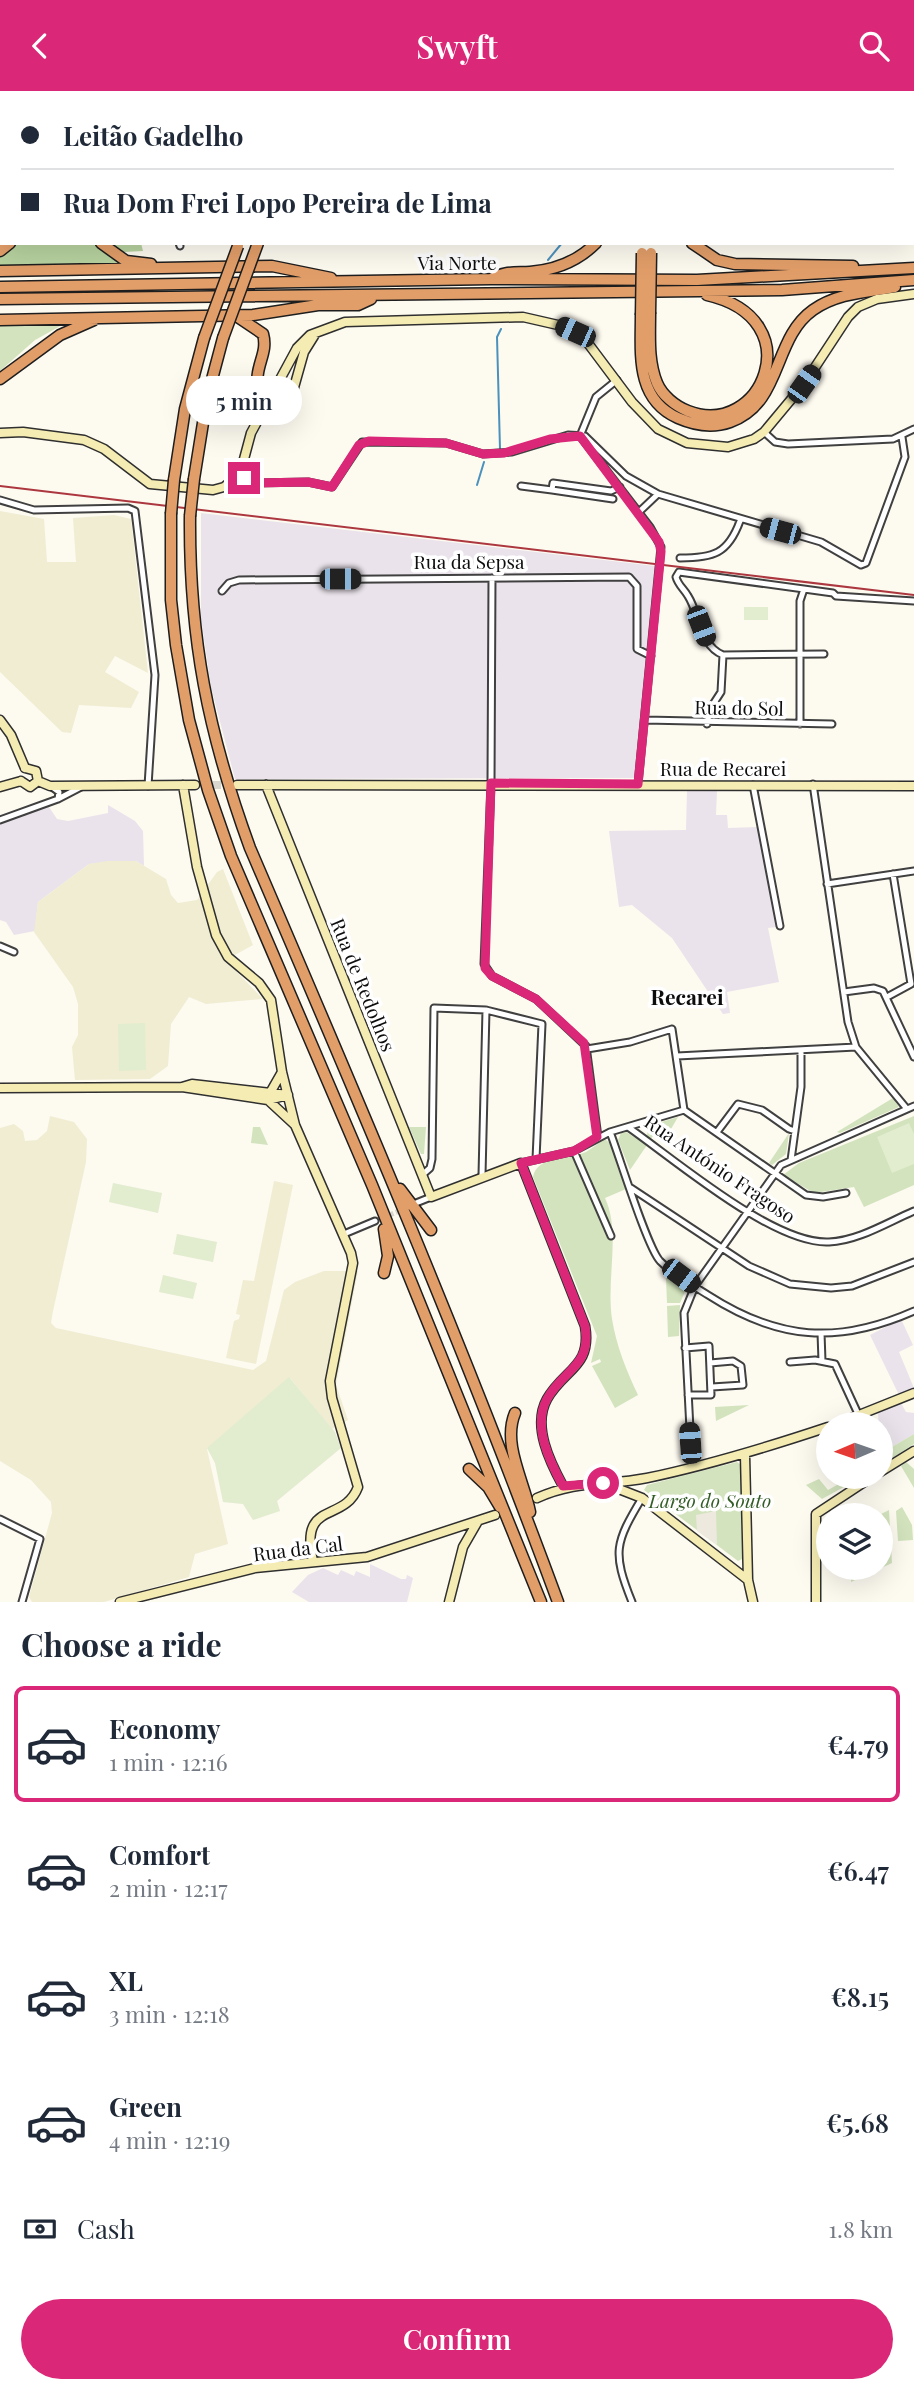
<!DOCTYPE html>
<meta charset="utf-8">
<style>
:root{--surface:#fff;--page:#f2f2f3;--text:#1f2937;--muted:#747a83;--line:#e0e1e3;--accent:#db2777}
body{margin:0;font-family:"Playfair Display",serif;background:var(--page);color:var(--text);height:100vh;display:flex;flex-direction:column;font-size:26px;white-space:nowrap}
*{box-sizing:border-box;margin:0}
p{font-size:23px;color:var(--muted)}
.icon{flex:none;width:38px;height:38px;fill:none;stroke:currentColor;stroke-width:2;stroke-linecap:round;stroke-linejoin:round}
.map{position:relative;height:1511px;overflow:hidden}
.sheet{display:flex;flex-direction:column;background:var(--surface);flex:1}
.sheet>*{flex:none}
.banner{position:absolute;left:0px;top:0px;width:915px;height:154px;box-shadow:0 7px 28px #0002;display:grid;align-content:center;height:154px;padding:0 21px;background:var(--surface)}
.needle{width:46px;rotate:268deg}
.fabs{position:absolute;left:816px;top:1321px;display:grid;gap:14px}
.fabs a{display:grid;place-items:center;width:77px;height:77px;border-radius:50%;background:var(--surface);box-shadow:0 7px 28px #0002;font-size:35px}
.end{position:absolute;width:32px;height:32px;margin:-16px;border:9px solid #db2777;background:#fff;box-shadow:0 0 0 4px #fff}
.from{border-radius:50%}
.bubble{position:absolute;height:49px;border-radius:24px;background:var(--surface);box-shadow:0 7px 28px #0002;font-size:23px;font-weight:600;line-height:49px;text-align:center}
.car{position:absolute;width:21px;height:42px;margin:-21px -10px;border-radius:9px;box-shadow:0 0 5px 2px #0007;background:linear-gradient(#222 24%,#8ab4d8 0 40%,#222 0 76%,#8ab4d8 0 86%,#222 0)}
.banner b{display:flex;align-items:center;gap:24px;height:66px;font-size:26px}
.banner b+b{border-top:2px solid var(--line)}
.banner i{width:18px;height:18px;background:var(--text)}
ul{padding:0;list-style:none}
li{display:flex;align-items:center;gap:21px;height:116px;margin:0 14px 10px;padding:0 7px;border:4px solid transparent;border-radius:10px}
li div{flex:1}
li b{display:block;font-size:26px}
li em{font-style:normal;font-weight:600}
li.active{border-color:var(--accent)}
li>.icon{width:63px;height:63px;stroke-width:1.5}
h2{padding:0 21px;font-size:32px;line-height:84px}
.pay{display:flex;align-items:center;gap:18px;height:77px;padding:0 21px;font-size:26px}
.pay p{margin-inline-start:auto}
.cta{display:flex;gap:14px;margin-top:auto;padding:14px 21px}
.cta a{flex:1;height:80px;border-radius:42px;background:var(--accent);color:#fff;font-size:28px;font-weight:600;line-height:80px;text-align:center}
header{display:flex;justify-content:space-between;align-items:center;height:91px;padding:0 21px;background:var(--accent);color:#fff;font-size:32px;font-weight:600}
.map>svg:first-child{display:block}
.industrial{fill:#eae3eb}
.farmland{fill:#f0edd3}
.green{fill:#d2e3bd}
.forest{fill:#b7d29f}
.pitch{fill:#e2ecce}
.plaza{fill:#ede9df}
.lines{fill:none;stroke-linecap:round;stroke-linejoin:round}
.stream{stroke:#4b91bc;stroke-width:2}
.street-tunnel{stroke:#d9d6ce;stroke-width:5;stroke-dasharray:5 2.5;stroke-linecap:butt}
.secondary-tunnel{stroke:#d9d6ce;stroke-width:8;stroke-dasharray:8 4;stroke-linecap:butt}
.street-casing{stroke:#404040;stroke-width:9}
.secondary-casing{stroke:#2f2f2f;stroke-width:11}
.highway-casing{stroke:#1e1e1e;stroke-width:13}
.street{stroke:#fff;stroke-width:5}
.secondary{stroke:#f5ecb3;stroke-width:8}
.highway{stroke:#e29e69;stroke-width:10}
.rail{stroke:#ac373f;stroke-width:2}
.highway-bridge-casing{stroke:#1e1e1e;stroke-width:13;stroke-linecap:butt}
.highway-bridge{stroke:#e29e69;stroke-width:10}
.route{stroke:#db2777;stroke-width:9}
.labels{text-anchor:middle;stroke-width:7;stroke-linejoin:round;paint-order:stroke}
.street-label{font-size:19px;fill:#0d0d0d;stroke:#fff}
.park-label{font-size:19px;font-style:italic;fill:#335d26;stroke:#fff}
.neighbourhood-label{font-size:21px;font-weight:bold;fill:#0d0d0d;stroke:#fff}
</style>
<header><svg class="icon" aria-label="back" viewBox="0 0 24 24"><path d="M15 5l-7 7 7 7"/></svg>Swyft<svg class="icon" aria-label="search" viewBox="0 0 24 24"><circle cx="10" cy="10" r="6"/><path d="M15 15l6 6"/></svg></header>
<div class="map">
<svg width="914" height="1511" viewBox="0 0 914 1511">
<rect width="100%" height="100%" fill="#fdfaf0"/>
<path class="industrial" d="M201 422 655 475 636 687 235 688 211 596 201 527Z
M687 699H717L716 724H727L728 737 758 736 777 836 768 837 779 891 727 901 730 922 723 923 672 847 632 814 619 816 609 740 686 739Z
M108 714 135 730 143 740 144 775 136 770 89 773 38 811 35 840 14 844 6 831 0 829V724L25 717 49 716 57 728 68 730 108 722Z
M901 1228 913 1254 899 1261 914 1297 899 1304 870 1244Z
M901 1312 906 1321 914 1322V1343L880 1363 878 1322Z
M370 1473 401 1488H406L407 1484 413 1487 407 1511H309L292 1501 308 1484 323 1477 338 1484 341 1479 354 1485 356 1480 370 1486Z"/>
<path class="farmland" d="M0 420 44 428 47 471H76L73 427 114 424 131 428 148 582 115 565 105 581 139 601 131 617 79 614 71 642 62 641 0 581Z
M107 770H136L166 788 171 804 178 812 197 809 217 781 223 778 253 854 233 865 236 880 263 908 206 913 189 906 171 933 168 975 150 988 75 989 72 956 78 944V913L73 896 34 841 38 811 89 773Z
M50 1025 74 1031 87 1048 86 1071 53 1220 51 1232 56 1237 253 1279 266 1270 284 1199 295 1191 324 1180H358L336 1294 348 1329 332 1338 290 1287 207 1358 228 1453 195 1463 189 1486 104 1511H32L29 1506 52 1422 51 1411 31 1389 0 1370V1037L14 1033 23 1040 25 1050 37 1049 47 1040Z
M274 1090 293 1094 256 1273 226 1267 234 1230 239 1228 240 1224 236 1223 243 1189 254 1190Z"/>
<path class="green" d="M0 233H64L35 249 0 280Z
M893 1007 899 1016 840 1042 837 1041Z
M914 1025V1094L864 1116 854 1096 814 1102 783 1084 799 1072Z
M678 1026 671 1038 668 1036 665 1040 659 1037 650 1049 647 1047 648 1035Z
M253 1036H260L268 1054 251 1052Z
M409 1036H426L424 1063H421Z
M626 1041 647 1054 630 1079 618 1049 621 1042Z
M789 1042 786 1063 772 1074 769 1072Z
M605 1048 611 1053 626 1098 605 1107C621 1141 606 1188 612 1228 616 1254 627 1281 638 1304L615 1317 592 1275 601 1271 600 1268 591 1272 597 1245 533 1086C537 1064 569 1069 586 1061 593 1057 598 1052 605 1048Z
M666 1187 687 1196 680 1212H667Z
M680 1214 679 1245 668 1246 667 1215Z
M749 1314 716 1330 715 1316Z
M914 1343V1353L880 1375V1363Z
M737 1371 741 1374 742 1468 738 1470 644 1399 647 1394Z
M906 1371 914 1378V1397L901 1375Z
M851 1386H862L822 1408 806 1394 819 1388 828 1399Z
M902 1416 912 1434 913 1449 898 1450 896 1420Z
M889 1419 892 1472 851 1491V1477H880L879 1424Z"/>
<path class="forest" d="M0 76 2 152H141L143 160 106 162 122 175 0 174Z"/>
<path class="pitch" d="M744 516H768V529H744Z
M145 932 146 979 119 980 118 933Z
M909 1032 914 1043V1073L892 1082 877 1046Z
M113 1092 162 1102 158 1122 109 1111Z
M177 1143 217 1151 213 1171 173 1163Z
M163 1184 197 1192 193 1208 159 1201Z
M289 1286 335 1341 341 1357 277 1410 280 1420 253 1429 243 1413 223 1411 215 1372 207 1357Z"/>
<path class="plaza" d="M716 1420 717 1454 697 1440 696 1424Z"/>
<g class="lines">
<path class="stream" d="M614 2V0
M548 169 562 152
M500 358 497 246 501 238
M477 394 484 371"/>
<path class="street-tunnel" d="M375 1130 404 1118"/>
<path class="secondary-tunnel" d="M201 694H234"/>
<g class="street-casing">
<path id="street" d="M149 0V2
M179 152 180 155
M617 289 596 306 580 345 650 436 661 456 638 693
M764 341 775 351 788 353 893 348 914 338
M240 383 252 392 308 391 332 396 362 351 446 352 483 363 512 361 568 344 585 345 626 385 658 403 821 451 861 474 866 472 905 366 902 346
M521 395 552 399 553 392 611 400 620 396
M552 399 613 408
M0 409 34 419 128 417 135 420 155 584 148 695
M639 421 658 403
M680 467C713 467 728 463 740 430
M492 487 491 692 484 873 492 885 536 908 586 955 598 1046
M222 500 229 492 239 489 629 486 637 495V558L651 565
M824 563 723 564C700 555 700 524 688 505 684 498 678 494 676 486L679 481 833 502 836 505 914 510
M645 629 832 633
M707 633 710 618 721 601 723 564
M800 633V510L804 498
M813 693 848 931 856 956 907 1018
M753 694 780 835
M58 708 83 695
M0 729 58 708 59 701 52 696
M827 793 914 780
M0 855 14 861
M844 901 874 897 883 900 914 966
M887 906 911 893 893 783
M677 965 856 956
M684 1019 806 1104 823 1106 846 1102
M628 1036C674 1068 774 1154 829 1151 858 1150 888 1131 914 1120
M610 1041C619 1064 647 1156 660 1170 673 1183 692 1194 708 1204 778 1249 837 1254 914 1220
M717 1041 738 1013 762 1019 789 1038 795 1040
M574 1060 611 1145
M791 1069 801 996V961
M521 1072 574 1060 610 1041 684 1019 672 938 630 951 587 958
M422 1084 430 1077 432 1068 434 917 486 919 542 933 536 1068
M482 1084 486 919
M631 1097 749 1175 790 1193 831 1197 852 1195 914 1171
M416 1112 431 1106
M344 1143 375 1130
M821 1242 822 1270
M685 1257 709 1255 711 1304H688
M790 1271 815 1269 835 1273 859 1325
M710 1272 733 1270 741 1275 743 1294 712 1296
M692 1377 684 1222 695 1195 781 1074 914 1015
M0 1428 40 1448 22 1511
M632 1511C612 1461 615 1452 642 1407"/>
</g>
<g class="secondary-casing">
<path id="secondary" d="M32 2 33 0
M2 51V59
M0 68 2 69
M270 307H282L293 300 304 261 314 245
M0 342 23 341 84 349 104 358 150 393 213 399 224 396 240 383 251 342 297 257 310 244 345 231 523 226 558 234 587 251 632 311 658 338 687 352 728 356 754 348 764 341 804 293 848 226 858 216 877 208 914 203
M0 629 11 644 25 677
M25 677 36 680 38 690
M21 690 30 696 38 690
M38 690 50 695 195 694
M183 694 197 776 216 844 228 866 259 892 271 909 282 981 295 1034 351 1162 353 1172 330 1290 332 1307 358 1396C344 1433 299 1408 313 1470
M237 694 914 695
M266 694 431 1106 521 1072 585 1235C592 1276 564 1278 547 1308 532 1335 550 1371 563 1395
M0 696 21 690
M182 996 268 1009 288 1004
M0 997 182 996 192 993 288 1004
M270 1002 282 981
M268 1009 295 1034
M834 1334 914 1302
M745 1364 748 1489 753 1511
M880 1381 914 1360
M606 1393 642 1407 748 1489
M537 1407C577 1389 606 1395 647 1387 709 1374 768 1356 828 1336
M120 1511 255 1477 367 1466 495 1424
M449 1511 463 1456 478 1430
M816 1511V1423L872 1386"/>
</g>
<g class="highway-casing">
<path id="highway" d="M643 0V2
M315 2 316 0
M337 2 338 0
M659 2V0
M101 152 126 170 151 173
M692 152 717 169 735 173 853 175
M0 160 10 152
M0 180 272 175 331 187
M491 188C504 180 515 182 530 181 555 179 578 170 596 152
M0 196 491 188 697 189 914 177
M0 208 782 199 914 189
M650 223C650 246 648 270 657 292 662 304 675 315 688 320 761 349 813 228 707 204
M641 224C641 262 635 308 678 327 694 334 713 337 730 331 783 312 772 248 813 219 837 202 867 201 895 196
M238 226 263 243C269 265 252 275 259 304L270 307
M0 229 253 224 318 214H358L371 208
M0 288 60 244 94 229
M259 304 261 324
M194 388 207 307 223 247
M174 389 185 318 204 247
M171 423V509L176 554 189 629 208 699 231 765 372 1094 541 1511
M190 425C189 547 208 642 250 757 357 1006 464 1256 558 1511
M400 1098 431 1139
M384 1182 388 1165 384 1138
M515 1322C502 1353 524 1390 530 1421
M469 1378 488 1396 500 1416"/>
</g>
<use href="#street" class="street"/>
<use href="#secondary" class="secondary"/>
<use href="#highway" class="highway"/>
<path class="rail" d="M0 395 914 504"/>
<g class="highway-bridge-casing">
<path id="highway-bridge" d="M650 223 651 162
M641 224 642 162
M204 247 238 155
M223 247 258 152
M171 423 174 389
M190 425 194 388"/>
</g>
<use href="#highway-bridge" class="highway-bridge"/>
</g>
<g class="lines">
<path class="route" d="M244 387 252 392 308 391 332 396 359 354 369 350 446 352 483 363 504 362 550 348 580 345 659 451 661 461 638 693 491 692 485 877 492 885 536 908 584 952 597 1046 574 1060 521 1072 585 1235C592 1276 563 1278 547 1308 532 1335 550 1371 563 1395L603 1392"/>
</g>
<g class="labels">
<g class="street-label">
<text x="457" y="179">Via Norte</text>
<text x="469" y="478">Rua da Sepsa</text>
<text transform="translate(739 617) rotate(1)" y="7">Rua do Sol</text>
<text x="723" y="685">Rua de Recarei</text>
<text transform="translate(363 894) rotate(68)" y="7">Rua de Redolhos</text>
<text transform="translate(720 1078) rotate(34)" y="7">Rua António Fragoso</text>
<text transform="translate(298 1458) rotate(-7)" y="7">Rua da Cal</text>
</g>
<g class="park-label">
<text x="710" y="1417">Largo do Souto</text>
</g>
<g class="neighbourhood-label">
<text x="687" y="914">Recarei</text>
</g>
</g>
</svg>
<div class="fabs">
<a><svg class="needle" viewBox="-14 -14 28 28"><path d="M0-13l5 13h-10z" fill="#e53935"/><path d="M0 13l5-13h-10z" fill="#747a83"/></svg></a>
<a><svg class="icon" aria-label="layers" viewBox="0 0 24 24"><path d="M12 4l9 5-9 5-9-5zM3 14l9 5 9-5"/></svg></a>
</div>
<i class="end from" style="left:603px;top:1392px"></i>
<i class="end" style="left:244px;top:387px"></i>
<div class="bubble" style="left:186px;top:285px;width:116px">5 min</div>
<i class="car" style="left:575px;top:241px;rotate:294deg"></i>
<i class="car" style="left:804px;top:293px;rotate:35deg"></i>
<i class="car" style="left:780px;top:440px;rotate:285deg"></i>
<i class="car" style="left:340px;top:488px;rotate:90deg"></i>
<i class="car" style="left:701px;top:535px;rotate:159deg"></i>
<i class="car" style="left:681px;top:1185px;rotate:127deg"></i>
<i class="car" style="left:690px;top:1352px;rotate:356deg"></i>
<div class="banner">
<b><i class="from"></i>Leitão Gadelho</b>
<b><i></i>Rua Dom Frei Lopo Pereira de Lima</b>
</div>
</div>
<section class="sheet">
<h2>Choose a ride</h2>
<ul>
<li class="active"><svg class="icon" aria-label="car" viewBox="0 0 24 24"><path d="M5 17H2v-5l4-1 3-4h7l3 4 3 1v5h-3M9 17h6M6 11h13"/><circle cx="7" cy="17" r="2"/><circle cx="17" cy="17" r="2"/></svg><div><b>Economy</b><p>1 min · 12:16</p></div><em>€4.79</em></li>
<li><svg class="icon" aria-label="car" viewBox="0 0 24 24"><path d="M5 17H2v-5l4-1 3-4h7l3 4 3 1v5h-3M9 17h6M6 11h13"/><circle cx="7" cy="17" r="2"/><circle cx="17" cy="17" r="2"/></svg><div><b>Comfort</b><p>2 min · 12:17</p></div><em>€6.47</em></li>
<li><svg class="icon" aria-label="car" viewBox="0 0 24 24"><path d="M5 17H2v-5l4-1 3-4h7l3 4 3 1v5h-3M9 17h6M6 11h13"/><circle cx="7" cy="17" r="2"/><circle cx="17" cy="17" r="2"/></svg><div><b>XL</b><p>3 min · 12:18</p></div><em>€8.15</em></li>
<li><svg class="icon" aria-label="car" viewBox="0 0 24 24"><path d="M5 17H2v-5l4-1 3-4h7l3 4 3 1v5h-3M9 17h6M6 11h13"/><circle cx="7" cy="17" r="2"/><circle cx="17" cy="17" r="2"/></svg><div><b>Green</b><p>4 min · 12:19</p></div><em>€5.68</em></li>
</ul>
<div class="pay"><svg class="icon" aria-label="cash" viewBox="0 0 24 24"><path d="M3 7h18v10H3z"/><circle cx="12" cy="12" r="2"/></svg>Cash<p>1.8 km</p></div>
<div class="cta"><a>Confirm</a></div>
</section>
